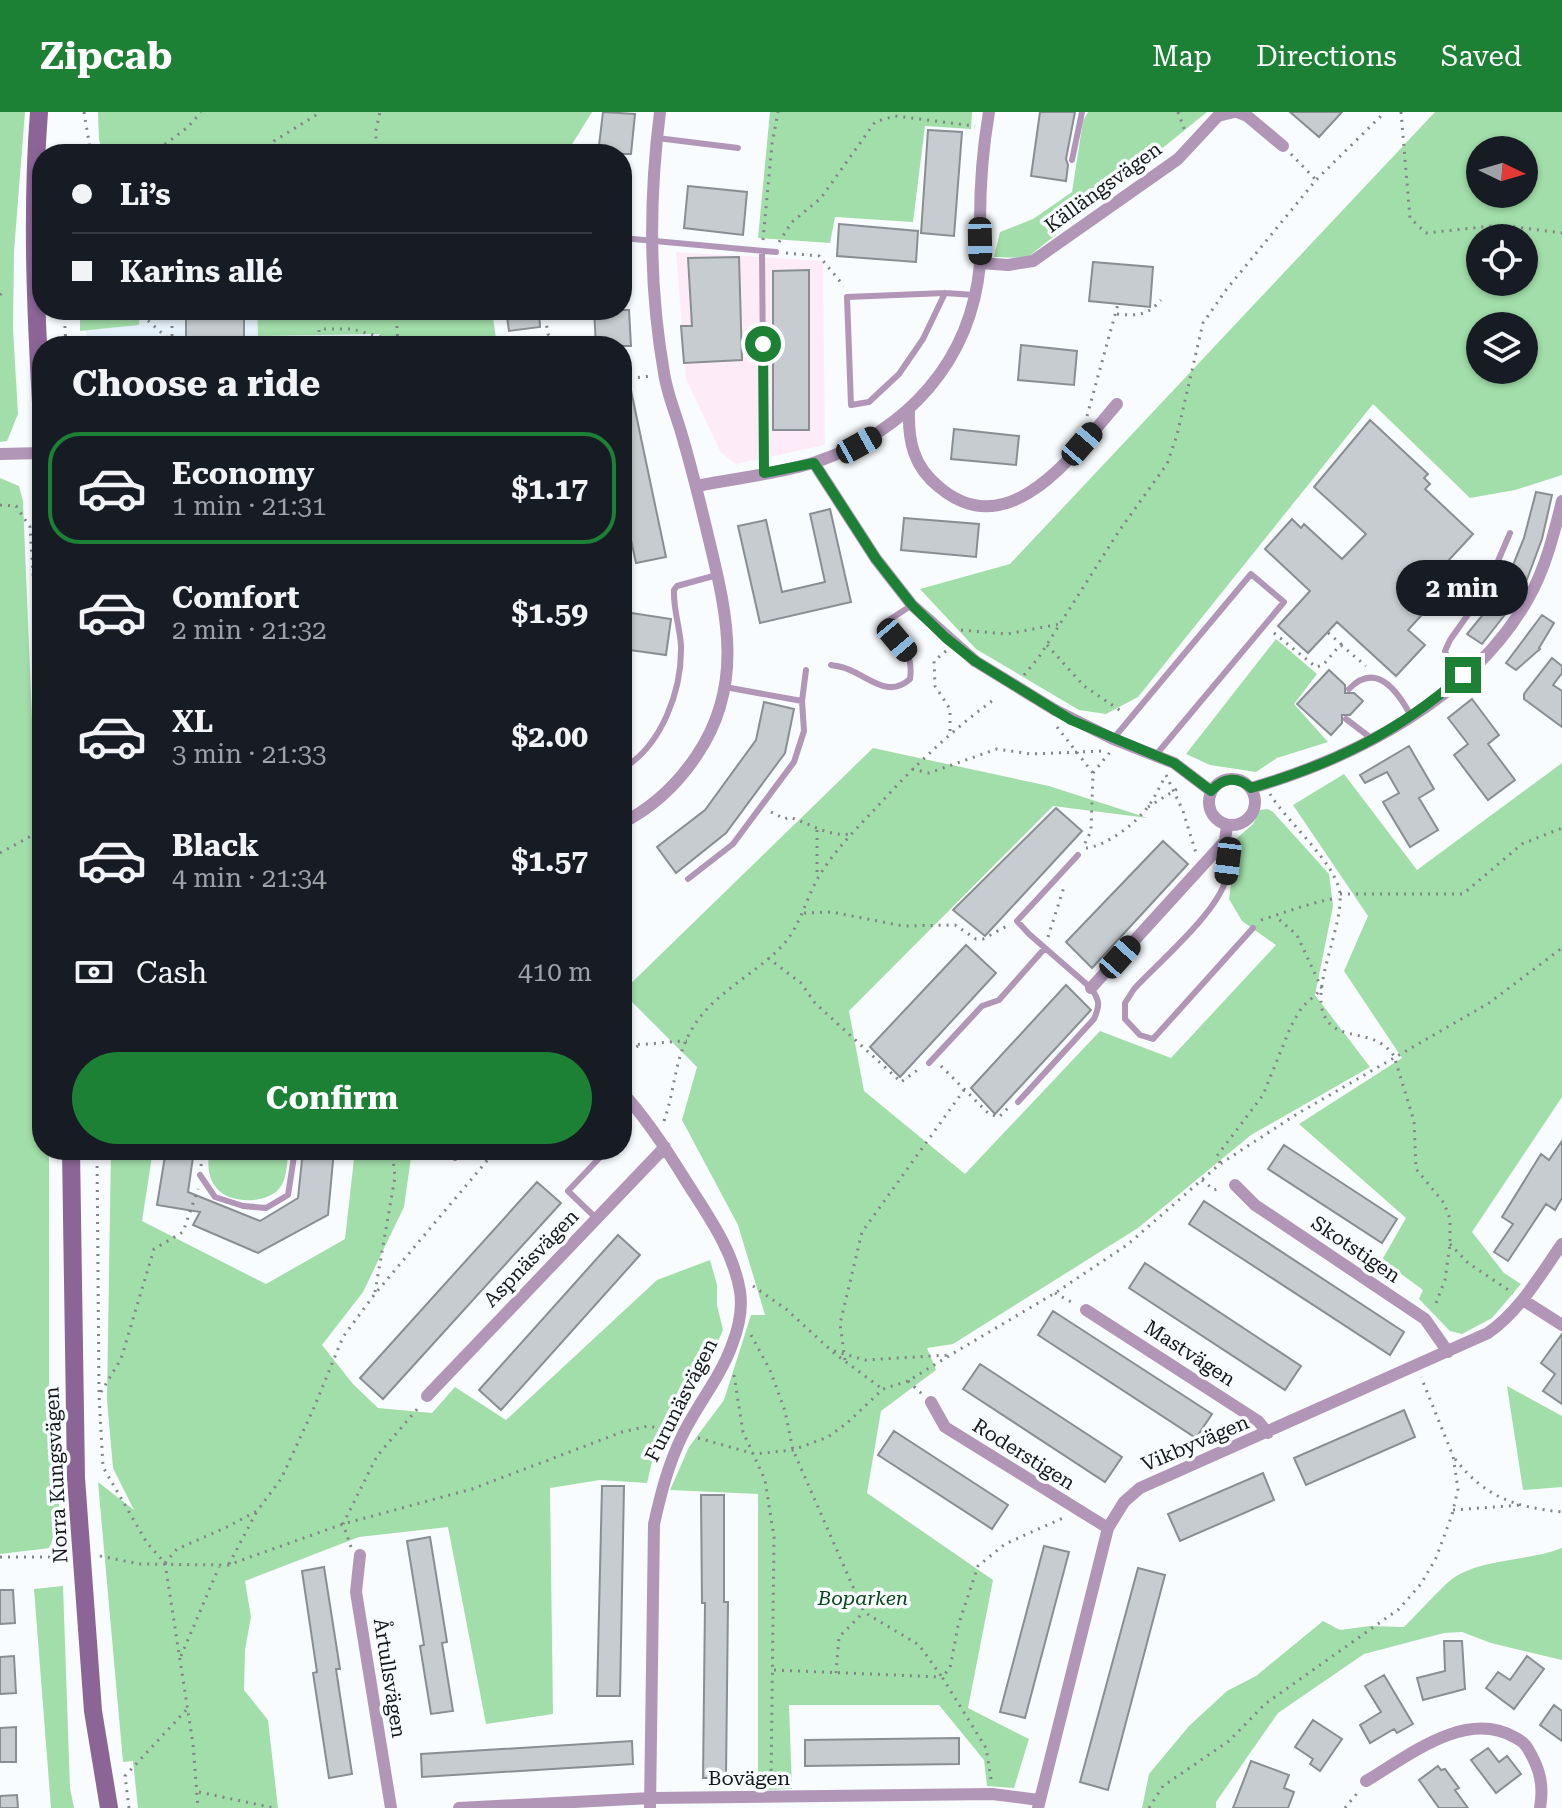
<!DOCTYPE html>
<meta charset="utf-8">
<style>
:root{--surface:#171b24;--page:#20242c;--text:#f1f3f6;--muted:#9ea1a6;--line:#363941;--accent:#1c8135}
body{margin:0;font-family:"Roboto Serif",serif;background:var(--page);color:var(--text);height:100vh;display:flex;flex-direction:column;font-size:30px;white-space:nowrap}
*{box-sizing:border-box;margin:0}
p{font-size:26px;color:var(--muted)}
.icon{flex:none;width:44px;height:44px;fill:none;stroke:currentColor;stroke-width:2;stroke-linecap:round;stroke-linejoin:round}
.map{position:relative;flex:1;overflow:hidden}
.drawer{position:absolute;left:32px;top:224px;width:600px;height:824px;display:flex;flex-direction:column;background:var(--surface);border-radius:32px;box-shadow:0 2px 6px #0004}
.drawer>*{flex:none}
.guide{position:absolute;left:32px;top:32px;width:600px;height:176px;border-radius:32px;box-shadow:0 2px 6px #0004;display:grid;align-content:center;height:176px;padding:0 40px;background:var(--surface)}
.needle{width:52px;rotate:95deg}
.tools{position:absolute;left:1466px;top:24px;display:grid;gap:16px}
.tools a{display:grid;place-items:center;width:72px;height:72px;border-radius:50%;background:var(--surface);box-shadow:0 2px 6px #0004;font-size:40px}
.end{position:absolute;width:36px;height:36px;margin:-18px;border:10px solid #1c8135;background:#fff;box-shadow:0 0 0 4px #fff}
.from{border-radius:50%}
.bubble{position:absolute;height:56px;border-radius:28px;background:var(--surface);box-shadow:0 2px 6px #0004;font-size:26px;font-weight:700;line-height:56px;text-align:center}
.car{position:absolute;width:24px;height:48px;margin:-24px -12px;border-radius:10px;box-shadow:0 0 6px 2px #0007;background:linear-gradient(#222 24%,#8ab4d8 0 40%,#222 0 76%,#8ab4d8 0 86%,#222 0)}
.guide b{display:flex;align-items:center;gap:28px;height:76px;font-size:30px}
.guide b+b{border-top:2px solid var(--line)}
.guide i{width:20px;height:20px;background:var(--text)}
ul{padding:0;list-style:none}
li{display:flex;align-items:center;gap:24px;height:112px;margin:0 16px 12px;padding:0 24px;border:4px solid transparent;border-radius:32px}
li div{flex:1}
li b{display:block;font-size:30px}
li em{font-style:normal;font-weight:700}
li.selected{border-color:var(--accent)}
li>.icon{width:72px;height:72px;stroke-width:1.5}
h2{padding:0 40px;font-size:36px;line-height:96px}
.pay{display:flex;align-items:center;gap:20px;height:88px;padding:0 40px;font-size:30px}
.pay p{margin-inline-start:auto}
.button{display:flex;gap:16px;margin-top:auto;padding:16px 40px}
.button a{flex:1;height:92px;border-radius:48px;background:var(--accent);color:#fff;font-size:32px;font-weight:700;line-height:92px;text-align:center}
header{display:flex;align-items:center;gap:48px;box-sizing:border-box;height:112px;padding:0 40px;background:var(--accent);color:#fff}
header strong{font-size:38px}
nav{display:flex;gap:44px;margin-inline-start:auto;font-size:28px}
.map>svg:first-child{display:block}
.commercial{fill:#fdecf8}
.built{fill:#e6f2fb}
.green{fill:#a2dea9;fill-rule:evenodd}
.building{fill:#c7ccd0;stroke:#898e92;stroke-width:2}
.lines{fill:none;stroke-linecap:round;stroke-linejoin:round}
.path{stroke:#828587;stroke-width:3;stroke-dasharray:2 6;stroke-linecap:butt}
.lane{stroke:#b196b8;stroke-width:6}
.street{stroke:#b196b8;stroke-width:12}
.secondary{stroke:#8b6596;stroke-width:18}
.street-bridge{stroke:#b196b8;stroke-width:12}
.route{stroke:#1c8135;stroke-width:10}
.labels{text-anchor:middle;stroke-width:7;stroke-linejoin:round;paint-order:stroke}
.street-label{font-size:20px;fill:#151719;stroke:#f9fcfe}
.park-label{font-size:20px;font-style:italic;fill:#084419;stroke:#f9fcfe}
</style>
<header>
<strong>Zipcab</strong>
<nav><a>Map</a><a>Directions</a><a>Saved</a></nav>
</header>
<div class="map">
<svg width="1562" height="1696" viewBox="0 0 1562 1696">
<rect width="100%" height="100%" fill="#f9fcfe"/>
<path class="commercial" d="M676 140 823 149 825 333 736 352 721 341 686 267Z"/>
<path class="built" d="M140 198H257L258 224 380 222V234H87L86 218 139 213Z"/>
<path class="green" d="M0 0H25L14 139 13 217 18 302 7 329 0 330Z
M98 0H592L566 42H104L99 28Z
M770 0H972L971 17 925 14 913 110 835 105 830 131 758 126Z
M1088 0H1207L1027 146 994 145 1000 120 1033 107 1072 80 1083 9Z
M1435 0H1562V363L1515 378 1470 386 1373 292 1138 585 1106 602 1079 598 976 537 920 477 1010 452ZM1480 38H1524V82H1480ZM1480 126H1524V170H1480ZM1480 214H1524V258H1480Z
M80 198H140L139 213 80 219Z
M257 198H492L497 234H380V222L258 224Z
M0 366 19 374 23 389 42 849V1038H49V1331L60 1399 50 1436 0 1442Z
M1276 527 1317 562 1294 592 1328 630 1277 646 1256 660 1210 653 1186 642Z
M873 636 1049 674 1148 706 1053 694 849 899 864 979 965 1062 1100 919 1171 946 1276 833 1242 809 1229 787 1237 726 1253 712 1260 698 1268 697 1273 700 1329 762 1333 794 1315 883 1370 955 1251 1023 1138 1116 953 1232 927 1236 936 1258 881 1299 867 1381 993 1468 968 1596 1029 1627 1014 1676 987 1674 984 1648 939 1593H789L792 1677 758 1678V1382L670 1378 689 1335 724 1288 751 1203H765L738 1113 682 1008 697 955 622 880Z
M1562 651V985L1472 1120 1504 1161 1521 1172 1492 1206 1462 1222 1450 1219 1419 1187 1423 1178 1382 1148 1406 1106 1299 1012 1402 946 1344 859 1368 804 1293 693 1344 662 1417 758Z
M111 1038H153L142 1109 266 1172 345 1127 355 1038H412L404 1095 363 1180 322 1233 353 1272 378 1296 432 1301 455 1275 506 1308 657 1168 710 1148 717 1173V1193L723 1218 701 1269 654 1341 647 1371 600 1368 550 1376 553 1602 486 1612 448 1415 359 1425 245 1469 251 1505 245 1538 244 1578 268 1608 278 1696H138L133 1649 123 1650 98 1370 134 1398 113 1356 107 1288Z
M209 1038H289C287 1049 287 1065 281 1074 269 1093 227 1093 215 1074 207 1063 208 1050 209 1038Z
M1507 1274 1562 1304V1375L1523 1378Z
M1562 1436V1548L1491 1531 1462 1520 1444 1521 1364 1542 1278 1601 1216 1690V1696H1142L1149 1662 1189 1614 1227 1579 1256 1564 1323 1509 1340 1518 1370 1514 1404 1515C1416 1504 1446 1469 1458 1463 1490 1446 1529 1449 1562 1436Z
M63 1474 70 1676 74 1696H51L34 1477Z"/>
<path class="building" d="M603 0 635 2 631 42H598Z
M1040 0H1075L1066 47 1068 53 1066 69 1031 64Z
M1290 0H1342L1319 25Z
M928 18 962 20 954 124 921 121Z
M688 74 747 80 743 123 684 116Z
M839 112 918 119 916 150 837 144Z
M739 145 742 248 684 251 681 214H692L688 146Z
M1093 150 1153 155 1150 195 1089 189Z
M809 158V318H773V159Z
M186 198H244V225L186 226Z
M506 198H539L540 215 509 219Z
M594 198H629L631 234H596Z
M1021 233 1077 239 1074 273 1018 268Z
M628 264 666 445 636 451 622 386V265Z
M1370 308 1428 362 1424 366 1430 372 1425 377 1473 422 1436 462 1449 473 1408 518 1425 533 1396 564 1337 510 1308 541 1278 514 1310 479 1265 437 1292 407 1301 416 1304 412 1342 447 1366 422 1314 375Z
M954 317 1019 324 1016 353 951 347Z
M1536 380 1552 383 1542 427 1526 470 1509 463 1524 426Z
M830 397 851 490 760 511 738 414 766 408 782 480 825 470 810 402Z
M904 406 979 412 976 445 901 438Z
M1503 478 1517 487 1482 532 1467 522Z
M625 500 671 507 666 543 622 537Z
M1542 503 1554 511 1539 536 1540 537 1516 558 1506 551Z
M1552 546 1562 554V561L1553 573 1562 579V615L1524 587V582Z
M1329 558 1345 573V581H1354L1363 589 1350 603H1342V611L1331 623 1297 592Z
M1472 587 1499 623 1488 632 1515 668 1488 688 1454 643 1468 632 1448 606Z
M764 590 794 597 785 641 726 721 676 761 657 735 705 698 756 628Z
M1409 634 1434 677 1419 686 1438 718 1410 735 1383 690 1399 681 1387 660 1365 671 1360 663Z
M1056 696 1082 719 985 824 953 798Z
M1163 729 1188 752 1092 856 1066 830Z
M966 833 996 861 900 965 870 935Z
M1066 873 1091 898 995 1002 971 976Z
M1562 1029V1086L1555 1098 1546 1092 1508 1149 1494 1140 1513 1112 1502 1105 1541 1042 1549 1048Z
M1284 1033 1397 1107 1382 1131 1268 1057Z
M166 1038H194L188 1080 260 1109 298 1086 303 1038H334L328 1103 258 1141 193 1113 200 1100 157 1093Z
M537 1070 561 1091 383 1287 360 1266Z
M1204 1089 1404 1220 1390 1243 1189 1112Z
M618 1123 640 1143 501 1298 479 1278Z
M1145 1151 1301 1254 1285 1278 1129 1176Z
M1053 1199 1212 1302 1196 1326 1038 1223Z
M1562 1222V1292L1543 1279 1555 1262 1541 1251Z
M980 1252 1122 1345 1105 1370 963 1277Z
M1404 1298 1415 1325 1306 1373 1294 1346Z
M894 1319 1008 1393 992 1417 878 1343Z
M1263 1361 1274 1388 1180 1429 1168 1402Z
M602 1374H624L620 1584H597Z
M701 1383H724V1490H728L726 1666H703L705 1491H702Z
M430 1425 447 1530 442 1531 453 1599 431 1602 420 1534 424 1533 407 1429Z
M1044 1434 1069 1440 1025 1606 1000 1600Z
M324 1455 340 1557H336L352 1662 329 1666 313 1561 317 1560 302 1459Z
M1138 1456 1165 1463 1108 1678 1080 1670Z
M0 1478H13L15 1511 0 1512Z
M1444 1529H1462L1465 1577 1423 1588 1417 1566 1445 1559Z
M14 1544 16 1581 0 1582V1545Z
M1527 1544 1544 1557 1514 1597 1486 1576 1498 1560 1510 1568Z
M1384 1563 1413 1612 1397 1621 1394 1617 1370 1631 1360 1613 1381 1600 1365 1574Z
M1554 1593 1562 1599V1629L1540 1613Z
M1313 1608 1342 1627 1320 1659 1310 1652 1313 1647 1295 1635Z
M16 1615V1650H0V1616Z
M959 1626V1652L805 1654V1628Z
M632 1629 633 1652 422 1665 421 1642Z
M1488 1636 1499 1650 1507 1644 1521 1662 1496 1681 1471 1648Z
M1251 1649 1289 1663 1284 1676 1294 1680 1288 1696H1233Z
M1438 1654 1441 1658 1445 1657 1459 1676 1455 1678 1468 1696H1439L1419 1668Z
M17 1683 18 1696H0V1684Z"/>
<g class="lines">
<path class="path" d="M84 0 91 42
M1178 0 1185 19
M1401 0 1410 106 1426 121 1501 113 1562 121
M152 42 188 15 201 0
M264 42 274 29 321 0
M380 42 375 22 380 0
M1291 42 1316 68
M763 128 772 32 778 0
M779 130 792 110 821 86 875 10 895 4 975 14
M786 141 819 144 844 174
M0 183 5 177
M64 198 66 234
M136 198 172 230
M172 198V230H212L227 234
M396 198 398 234
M544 198 548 222 559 234
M1117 202C1137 204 1147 204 1161 188
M315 234 319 231V217H352L412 234
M622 267 652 264
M1087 304 1118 192
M0 393 16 394 30 415 42 600
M961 518 1007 522 1060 512
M1274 521 1316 555 1323 553 1341 532 1327 520
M1047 533 1084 574 1121 599
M1341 533 1366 554
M946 539 934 549 935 574 950 597V621
M1024 563 1039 545 1119 419 1167 352 1177 323 1203 211 1226 178 1316 68 1385 0
M1057 615 1093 661 1091 719 1084 733
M912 657 929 661 997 637 1031 642 1103 639
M1093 661 1111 639
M1166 663 1183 699 1196 741
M1270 682C1287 710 1337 752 1340 782 1343 815 1311 875 1324 903 1337 932 1374 914 1394 944L1414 1009 1416 1057 1444 1091 1450 1107V1132L1445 1168 1434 1196
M1148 695 1182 674
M771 700 785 707 789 705C812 712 827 725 852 722
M817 718V766
M1086 736C1107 734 1138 710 1150 692 1156 683 1160 673 1166 664
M0 741 42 718
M1340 782H1463L1522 732 1562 716
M804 801 832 800 903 814 955 813 976 827H983L1007 814
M1261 808C1287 800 1311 790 1338 786
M1048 825 1064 775
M768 846 801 871 815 891 901 970 919 957
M622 931C643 935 665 929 687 929
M622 942 638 934
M941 954 989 1002 999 1005 1009 995
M664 1009C675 979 674 947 692 917 712 882 754 863 781 835 801 815 806 784 821 761 836 737 857 716 876 696 913 655 952 618 996 586
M97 1038 99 1283 103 1355 147 1431 165 1451 193 1632 198 1696
M1220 1051 1217 1044 1263 983 1291 914 1302 895 1322 877 1297 823 1275 804
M201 1054 203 1038
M1202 1068 1214 1078 1222 1076
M1450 1132 1468 1151 1513 1181
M753 1174 786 1197 834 1241 881 1276
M375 1180 395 1065 392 1038
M1055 1181 1073 1191
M751 1223 770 1258 785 1299 793 1338 864 1500 919 1533 942 1565
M834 1239 865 1248 949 1243
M845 1248 840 1212 862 1120 964 978
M734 1263 743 1320 765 1368 774 1425 771 1673
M908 1269 922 1282
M101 1280 121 1247 154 1137 183 1120 198 1077
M698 1326 755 1342 793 1338 828 1325 847 1311 883 1277 908 1269 952 1242 1055 1181 1127 1133 1220 1052 1297 1002 1489 891 1562 836
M1455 1347C1485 1385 1514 1395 1562 1400
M1453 1398 1521 1393
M351 1435 343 1412 377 1344 418 1296
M100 1444 140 1452 228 1453 343 1412 472 1377 622 1320 648 1314 672 1319
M0 1445H61
M165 1451 177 1437 225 1416 257 1399 281 1367 313 1298 343 1225 374 1183 496 1038
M229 1452 257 1399
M181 1544 219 1455
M774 1558 942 1565
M836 1561 839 1525 864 1500
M991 1667 986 1636 942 1565 950 1556 958 1514 978 1454 1005 1432 1063 1406
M199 1680 274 1696
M129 1696 125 1664 188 1596
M1149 1696 1163 1674 1229 1629 1265 1592 1399 1497 1421 1472 1436 1446 1452 1403 1458 1377 1453 1344 1421 1265
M1345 1696 1359 1679"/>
<path class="lane" d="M657 26 738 36
M1072 48 1082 0
M622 126 776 140
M762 139 764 361
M945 181 923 227 899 262 869 290 851 293 847 185 945 181 975 183
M831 553C837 554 844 555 850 558 871 567 889 586 910 567 914 540 900 531 883 512L912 493
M1463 563 1449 548 1445 539 1450 528 1486 477 1510 421
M1349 577C1377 548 1399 581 1412 606
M802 589 806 558
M1346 607 1371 626
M1113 627 1251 462 1284 490 1155 644
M622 657C662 634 682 578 681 534 680 515 673 497 674 478L677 474 717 463
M1225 729C1227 742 1229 754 1226 767 1217 801 1159 850 1134 877L1125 891V907L1140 923 1153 927 1253 816
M688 767 733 732 794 650 804 619 802 589 725 575
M929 951 982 894 999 888 1045 836
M1018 990 1094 907C1100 893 1100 889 1091 876L1029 822 1017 809 1078 743
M446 1038 455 1046
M200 1063 215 1085 243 1094 266 1096 288 1083 295 1038
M597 1107 568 1079 607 1038"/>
<path class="street" d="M1237 0 1247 4 1283 34
M980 151 1008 153 1033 149 1178 47 1218 4 1234 0
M909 299C908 330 914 355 939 375 1010 435 1075 340 1117 292
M0 342 42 341
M814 351 876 447 912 493 975 549
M697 374C736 366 778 362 816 350 907 319 971 250 980 152 982 138 979 123 980 109 980 73 983 35 989 0
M1055 598 1113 627 1174 651 1211 679
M1209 690a23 23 0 1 1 46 0a23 23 0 1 1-46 0Z
M1251 676C1355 646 1473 585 1528 487 1545 458 1554 422 1562 389
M622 711C654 695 677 673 697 643 743 575 728 506 710 432 701 394 692 357 681 320 675 300 667 281 664 261 649 175 649 86 660 0
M1091 876 1225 729 1227 713
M622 980C647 1007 667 1038 686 1069 708 1104 733 1138 740 1179 743 1198 739 1215 732 1233 720 1266 697 1293 682 1324 668 1353 661 1381 654 1412L650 1696
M1235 1073 1255 1093 1425 1207 1448 1240
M1523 1188 1562 1213
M1086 1198 1258 1309 1268 1321
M427 1284 665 1035
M931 1290 945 1315 1108 1416
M360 1443 356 1480 391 1696
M1366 1669C1407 1645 1465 1597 1514 1625 1521 1629 1524 1630 1528 1637 1540 1657 1544 1673 1540 1696
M459 1696 651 1686 992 1682 1039 1688
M1038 1696 1108 1416 1124 1390 1140 1376 1488 1221C1520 1199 1540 1163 1562 1132"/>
<path class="secondary" d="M39 0C31 103 36 205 42 308
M71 1038 76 1366 93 1599 109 1696"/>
<path class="street-bridge" d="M975 549 1055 598"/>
</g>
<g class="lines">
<path class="route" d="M763 232 764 361 814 351 876 447 912 493 946 526 975 549 1071 608 1174 651 1211 679C1223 665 1238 664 1251 676 1333 652 1399 620 1463 563"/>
</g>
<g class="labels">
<g class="street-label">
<text transform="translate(1103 75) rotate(-36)" y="7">Källängsvägen</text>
<text transform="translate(1356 1137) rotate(34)" y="7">Skotstigen</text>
<text transform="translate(531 1146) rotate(-46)" y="7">Aspnäsvägen</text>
<text transform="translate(1190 1241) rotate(33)" y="7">Mastvägen</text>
<text transform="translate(681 1288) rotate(-63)" y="7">Furunäsvägen</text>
<text transform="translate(1195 1331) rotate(-23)" y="7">Vikbyvägen</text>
<text transform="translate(1024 1342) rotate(32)" y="7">Roderstigen</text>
<text transform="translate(56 1363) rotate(-93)" y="7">Norra Kungsvägen</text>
<text transform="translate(390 1566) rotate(81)" y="7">Årtullsvägen</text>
<text x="749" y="1673">Bovägen</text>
</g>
<g class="park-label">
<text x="863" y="1493">Boparken</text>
</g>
</g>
</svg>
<div class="tools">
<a><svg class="needle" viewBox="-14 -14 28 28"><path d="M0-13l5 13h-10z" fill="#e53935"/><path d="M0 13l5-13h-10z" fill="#9ea1a6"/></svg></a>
<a><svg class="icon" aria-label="locate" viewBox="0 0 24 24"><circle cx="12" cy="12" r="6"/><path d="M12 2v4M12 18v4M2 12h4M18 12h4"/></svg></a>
<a><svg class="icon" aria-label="layers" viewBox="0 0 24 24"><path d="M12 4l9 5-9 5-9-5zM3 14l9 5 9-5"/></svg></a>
</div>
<i class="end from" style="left:763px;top:232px"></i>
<i class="end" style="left:1463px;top:563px"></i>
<div class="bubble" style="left:1396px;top:448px;width:132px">2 min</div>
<i class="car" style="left:980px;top:129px;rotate:179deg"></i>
<i class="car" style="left:1082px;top:332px;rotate:41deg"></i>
<i class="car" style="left:859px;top:333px;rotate:61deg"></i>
<i class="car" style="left:897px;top:528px;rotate:140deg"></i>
<i class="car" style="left:1228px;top:749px;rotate:187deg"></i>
<i class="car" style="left:1120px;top:845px;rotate:42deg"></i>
<div class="guide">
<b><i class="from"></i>Li’s</b>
<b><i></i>Karins allé</b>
</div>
<section class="drawer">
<h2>Choose a ride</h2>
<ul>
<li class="selected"><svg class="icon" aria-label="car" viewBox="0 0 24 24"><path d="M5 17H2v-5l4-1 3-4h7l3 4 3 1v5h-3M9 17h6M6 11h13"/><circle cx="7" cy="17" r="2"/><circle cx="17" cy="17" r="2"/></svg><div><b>Economy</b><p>1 min · 21:31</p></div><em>$1.17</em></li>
<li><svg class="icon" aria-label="car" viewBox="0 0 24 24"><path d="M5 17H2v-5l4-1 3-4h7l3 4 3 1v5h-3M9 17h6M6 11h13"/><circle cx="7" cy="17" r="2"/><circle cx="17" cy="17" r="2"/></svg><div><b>Comfort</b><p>2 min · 21:32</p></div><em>$1.59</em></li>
<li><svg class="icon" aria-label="car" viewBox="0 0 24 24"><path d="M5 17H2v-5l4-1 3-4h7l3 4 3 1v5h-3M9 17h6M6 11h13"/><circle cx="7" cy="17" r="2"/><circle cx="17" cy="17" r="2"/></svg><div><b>XL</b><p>3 min · 21:33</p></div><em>$2.00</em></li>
<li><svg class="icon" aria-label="car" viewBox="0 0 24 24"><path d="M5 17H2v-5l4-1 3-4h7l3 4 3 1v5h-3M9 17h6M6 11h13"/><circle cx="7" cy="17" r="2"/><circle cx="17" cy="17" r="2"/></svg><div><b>Black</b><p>4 min · 21:34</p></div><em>$1.57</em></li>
</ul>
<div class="pay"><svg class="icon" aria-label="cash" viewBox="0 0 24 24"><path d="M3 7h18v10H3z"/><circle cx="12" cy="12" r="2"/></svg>Cash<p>410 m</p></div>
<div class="button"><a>Confirm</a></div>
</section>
</div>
